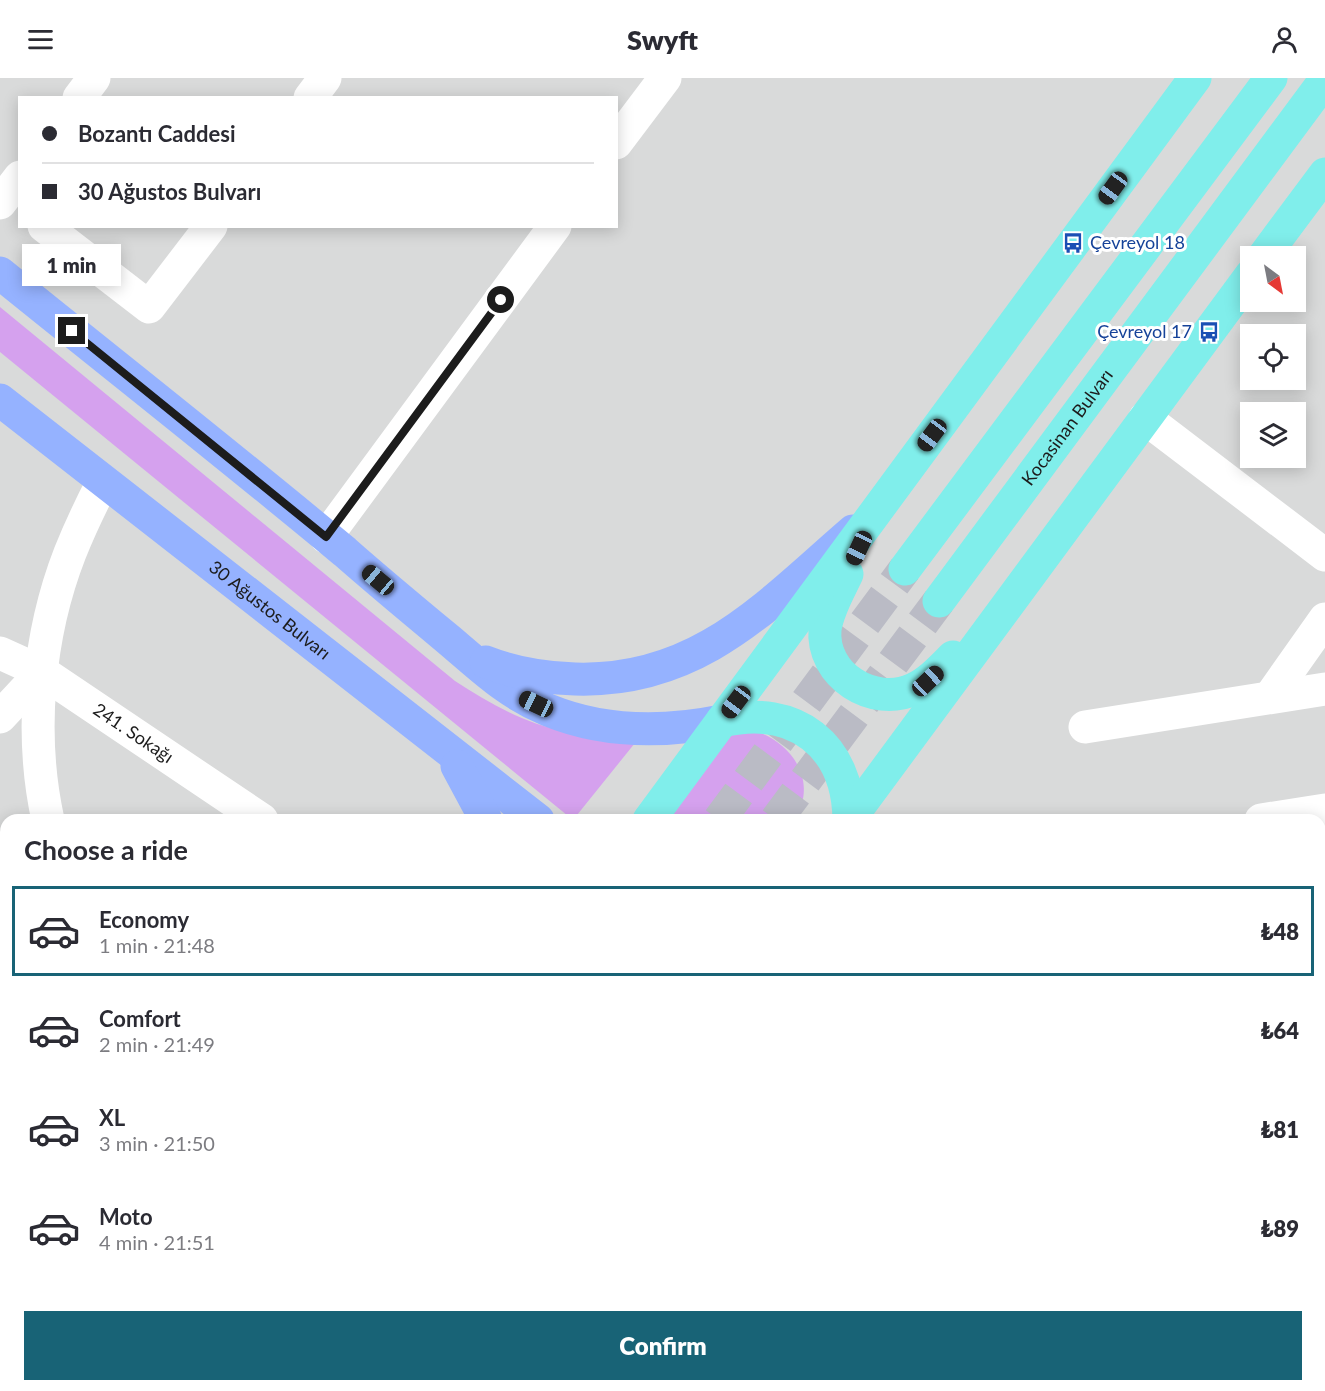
<!DOCTYPE html>
<meta charset="utf-8">
<style>
:root{--surface:#fff;--page:#f2f2f3;--text:#2b2b33;--muted:#7c7c81;--line:#e1e1e2;--accent:#186376}
body{margin:0;font-family:Lato,sans-serif;background:var(--page);color:var(--text);height:100vh;display:flex;flex-direction:column;font-size:22px;white-space:nowrap}
*{box-sizing:border-box;margin:0}
p{font-size:20px;color:var(--muted)}
.icon{flex:none;width:33px;height:33px;fill:none;stroke:currentColor;stroke-width:2;stroke-linecap:round;stroke-linejoin:round}
.map{position:relative;flex:1;overflow:hidden}
.details{position:absolute;left:0px;top:736px;width:1326px;height:578px;display:flex;flex-direction:column;background:var(--surface);border-radius:18px 18px 0 0;box-shadow:0 3px 15px #0003}
.details>*{flex:none}
.top-card{position:absolute;left:18px;top:18px;width:600px;height:132px;border-radius:0px;box-shadow:0 3px 15px #0003;display:grid;align-content:center;height:132px;padding:0 24px;background:var(--surface)}
.needle{width:39px;rotate:148deg}
.buttons{position:absolute;left:1240px;top:168px;display:grid;gap:12px}
.buttons a{display:grid;place-items:center;width:66px;height:66px;border-radius:0px;background:var(--surface);box-shadow:0 3px 15px #0003;font-size:30px}
.end{position:absolute;width:27px;height:27px;margin:-14px;border:8px solid #1c1c1c;background:#fff;box-shadow:0 0 0 3px #fff}
.from{border-radius:50%}
.bubble{position:absolute;height:42px;border-radius:0px;background:var(--surface);box-shadow:0 3px 15px #0003;font-size:20px;font-weight:800;line-height:42px;text-align:center}
.car{position:absolute;width:18px;height:36px;margin:-18px -9px;border-radius:8px;box-shadow:0 0 4px 2px #0007;background:linear-gradient(#222 24%,#8ab4d8 0 40%,#222 0 76%,#8ab4d8 0 86%,#222 0)}
.top-card b{display:flex;align-items:center;gap:21px;height:57px;font-size:22px}
.top-card b+b{border-top:2px solid var(--line)}
.top-card i{width:15px;height:15px;background:var(--text)}
ul{padding:0;list-style:none}
li{display:flex;align-items:center;gap:18px;height:90px;margin:0 12px 9px;padding:0 12px;border:3px solid transparent;border-radius:0px}
li div{flex:1}
li b{display:block;font-size:22px}
li em{font-style:normal;font-weight:800}
li.selected{border-color:var(--accent)}
li>.icon{width:54px;height:54px;stroke-width:1.5}
h2{padding:0 24px;font-size:27px;line-height:72px}
.primary-button{display:flex;gap:12px;margin-top:auto;padding:12px 24px}
.primary-button a{flex:1;height:69px;border-radius:0px;background:var(--accent);color:#fff;font-size:24px;font-weight:800;line-height:69px;text-align:center}
header{display:flex;justify-content:space-between;align-items:center;height:78px;padding:0 24px;background:var(--surface);font-size:27px;font-weight:800}
.map>svg:first-child{display:block}
.residential{fill:#d9dada;fill-rule:evenodd}
.grass{fill:#d5a1ee}
.lines{fill:none;stroke-linecap:round;stroke-linejoin:round}
.highway-tunnel{stroke:#babbc5;stroke-width:33;stroke-dasharray:33 16;stroke-linecap:butt}
.minor{stroke:#fff;stroke-width:33}
.major{stroke:#95b2ff;stroke-width:33}
.highway{stroke:#80eeeb;stroke-width:33}
.route{stroke:#1c1c1c;stroke-width:8}
.labels{text-anchor:middle;stroke-width:6;stroke-linejoin:round;paint-order:stroke}
.transit-label{font-size:18px;fill:#164399;stroke:#fff;text-anchor:start}
.street-label{font-size:18px;fill:#1c1c1c;stroke:#fff}
</style>
<header><svg class="icon" aria-label="menu" viewBox="0 0 24 24"><path d="M4 6h16M4 12h16M4 18h16"/></svg>Swyft<svg class="icon" aria-label="person" viewBox="0 0 24 24"><circle cx="12" cy="8" r="4"/><path d="M4 21q1-7 8-7t8 7"/></svg></header>
<div class="map">
<svg width="1325" height="1313" viewBox="0 0 1325 1313">
<rect width="100%" height="100%" fill="#e1e3ef"/>
<path class="residential" d="M0 0H1325V1313H0ZM20 20H616V148H20ZM1251 178H1296V224H1251ZM1251 256H1296V302H1251ZM1251 334H1296V380H1251ZM6 742H1320V1308H6Z"/>
<path class="grass" d="M0 229 455 603C489 625 525 646 565 653 589 658 614 658 639 660L573 742 0 274Z
M755 653C793 665 819 705 794 742H651L712 660Z"/>
<g class="lines">
<path class="highway-tunnel" d="M719 742 905 491
M776 742 939 523"/>
<g class="minor">
<path d="M79 20 94 0"/>
<path d="M310 20 325 0"/>
<path d="M616 65 665 0"/>
<path d="M0 125 20 99"/>
<path d="M44 148 149 229 211 148"/>
<path d="M1145 340 1325 477"/>
<path d="M326 459 555 148"/>
<path id="s1" d="M0 575 42 594 262 742"/>
<path d="M1270 619 1325 541"/>
<path d="M0 639 42 594"/>
<path d="M1085 649 1325 611"/>
<path d="M48 742C29 656 38 557 70 475 80 450 91 427 103 404"/>
<path d="M1261 742 1325 732"/>
<path d="M1320 969 1325 968"/>
<path d="M1320 1225 1325 1224"/>
<path d="M623 1308 629 1313"/>
<path d="M941 1308 943 1313"/>
<path d="M1095 1308 1097 1313"/>
<path d="M21 1313 26 1308"/>
<path d="M997 1313 1014 1308"/>
</g>
<g class="major">
<path d="M0 195C115 288 231 379 345 474 379 504 414 533 449 562 482 590 507 615 548 632 604 655 663 655 722 643"/>
<path id="s2" d="M0 322 538 742"/>
<path d="M486 584C514 595 545 600 575 601 699 605 767 527 853 453"/>
<path d="M457 688 486 742"/>
</g>
<g class="highway">
<path d="M1264 178 1325 96"/>
<path d="M905 491 1271 0"/>
<path d="M847 496C839 513 828 531 825 551 821 597 873 630 914 611 929 604 941 591 953 579"/>
<path id="s3" d="M939 523 1325 2"/>
<path d="M722 643C795 626 848 667 849 742"/>
<path d="M649 742 1195 0"/>
<path d="M849 742 1251 197"/>
<path d="M254 1313 257 1308"/>
<path d="M296 1313 300 1308"/>
<path d="M356 1313 360 1308"/>
<path d="M420 1313 424 1308"/>
</g>
</g>
<g class="lines">
<path class="route" d="M72 253 326 459 501 222"/>
</g>
<defs>
<g id="bus-bare" transform="scale(1.62)"><path d="M-5-6H5V4H4V6H2V4H-2V6H-4V4H-5ZM-3.5-4V0h7V-4ZM-3.5 1.2v1.5H-2V1.2ZM2 1.2v1.5H3.5V1.2Z" fill="#1a4fb4" stroke="#fff" stroke-width="2.5" paint-order="stroke"/></g>
</defs>
<g fill-rule="evenodd">
<use href="#bus-bare" x="1073" y="165"/>
<use href="#bus-bare" x="1209" y="254"/>
</g>
<g class="labels">
<g class="transit-label">
<text x="1090" y="171">Çevreyol 18</text>
<text x="1192" y="260" text-anchor="end">Çevreyol 17</text>
</g>
<g class="street-label">
<text dy="6" stroke="none"><textPath href="#s3" startOffset="216">Kocasinan Bulvarı</textPath></text>
<text dy="6" stroke="none"><textPath href="#s2" startOffset="342">30 Ağustos Bulvarı</textPath></text>
<text dy="6" stroke="none"><textPath href="#s1" startOffset="156">241. Sokağı</textPath></text>
</g>
</g>
</svg>
<div class="buttons">
<a><svg class="needle" viewBox="-14 -14 28 28"><path d="M0-13l5 13h-10z" fill="#e53935"/><path d="M0 13l5-13h-10z" fill="#7c7c81"/></svg></a>
<a><svg class="icon" aria-label="locate" viewBox="0 0 24 24"><circle cx="12" cy="12" r="6"/><path d="M12 2v4M12 18v4M2 12h4M18 12h4"/></svg></a>
<a><svg class="icon" aria-label="layers" viewBox="0 0 24 24"><path d="M12 4l9 5-9 5-9-5zM3 14l9 5 9-5"/></svg></a>
</div>
<i class="end from" style="left:501px;top:222px"></i>
<i class="end" style="left:72px;top:253px"></i>
<div class="bubble" style="left:22px;top:166px;width:99px">1 min</div>
<i class="car" style="left:1113px;top:110px;rotate:216deg"></i>
<i class="car" style="left:932px;top:357px;rotate:217deg"></i>
<i class="car" style="left:859px;top:470px;rotate:205deg"></i>
<i class="car" style="left:378px;top:502px;rotate:310deg"></i>
<i class="car" style="left:928px;top:603px;rotate:47deg"></i>
<i class="car" style="left:736px;top:624px;rotate:217deg"></i>
<i class="car" style="left:536px;top:626px;rotate:295deg"></i>
<div class="top-card">
<b><i class="from"></i>Bozantı Caddesi</b>
<b><i></i>30 Ağustos Bulvarı</b>
</div>
<section class="details">
<h2>Choose a ride</h2>
<ul>
<li class="selected"><svg class="icon" aria-label="car" viewBox="0 0 24 24"><path d="M5 17H2v-5l4-1 3-4h7l3 4 3 1v5h-3M9 17h6M6 11h13"/><circle cx="7" cy="17" r="2"/><circle cx="17" cy="17" r="2"/></svg><div><b>Economy</b><p>1 min · 21:48</p></div><em>₺48</em></li>
<li><svg class="icon" aria-label="car" viewBox="0 0 24 24"><path d="M5 17H2v-5l4-1 3-4h7l3 4 3 1v5h-3M9 17h6M6 11h13"/><circle cx="7" cy="17" r="2"/><circle cx="17" cy="17" r="2"/></svg><div><b>Comfort</b><p>2 min · 21:49</p></div><em>₺64</em></li>
<li><svg class="icon" aria-label="car" viewBox="0 0 24 24"><path d="M5 17H2v-5l4-1 3-4h7l3 4 3 1v5h-3M9 17h6M6 11h13"/><circle cx="7" cy="17" r="2"/><circle cx="17" cy="17" r="2"/></svg><div><b>XL</b><p>3 min · 21:50</p></div><em>₺81</em></li>
<li><svg class="icon" aria-label="car" viewBox="0 0 24 24"><path d="M5 17H2v-5l4-1 3-4h7l3 4 3 1v5h-3M9 17h6M6 11h13"/><circle cx="7" cy="17" r="2"/><circle cx="17" cy="17" r="2"/></svg><div><b>Moto</b><p>4 min · 21:51</p></div><em>₺89</em></li>
</ul>
<div class="primary-button"><a>Confirm</a></div>
</section>
</div>
